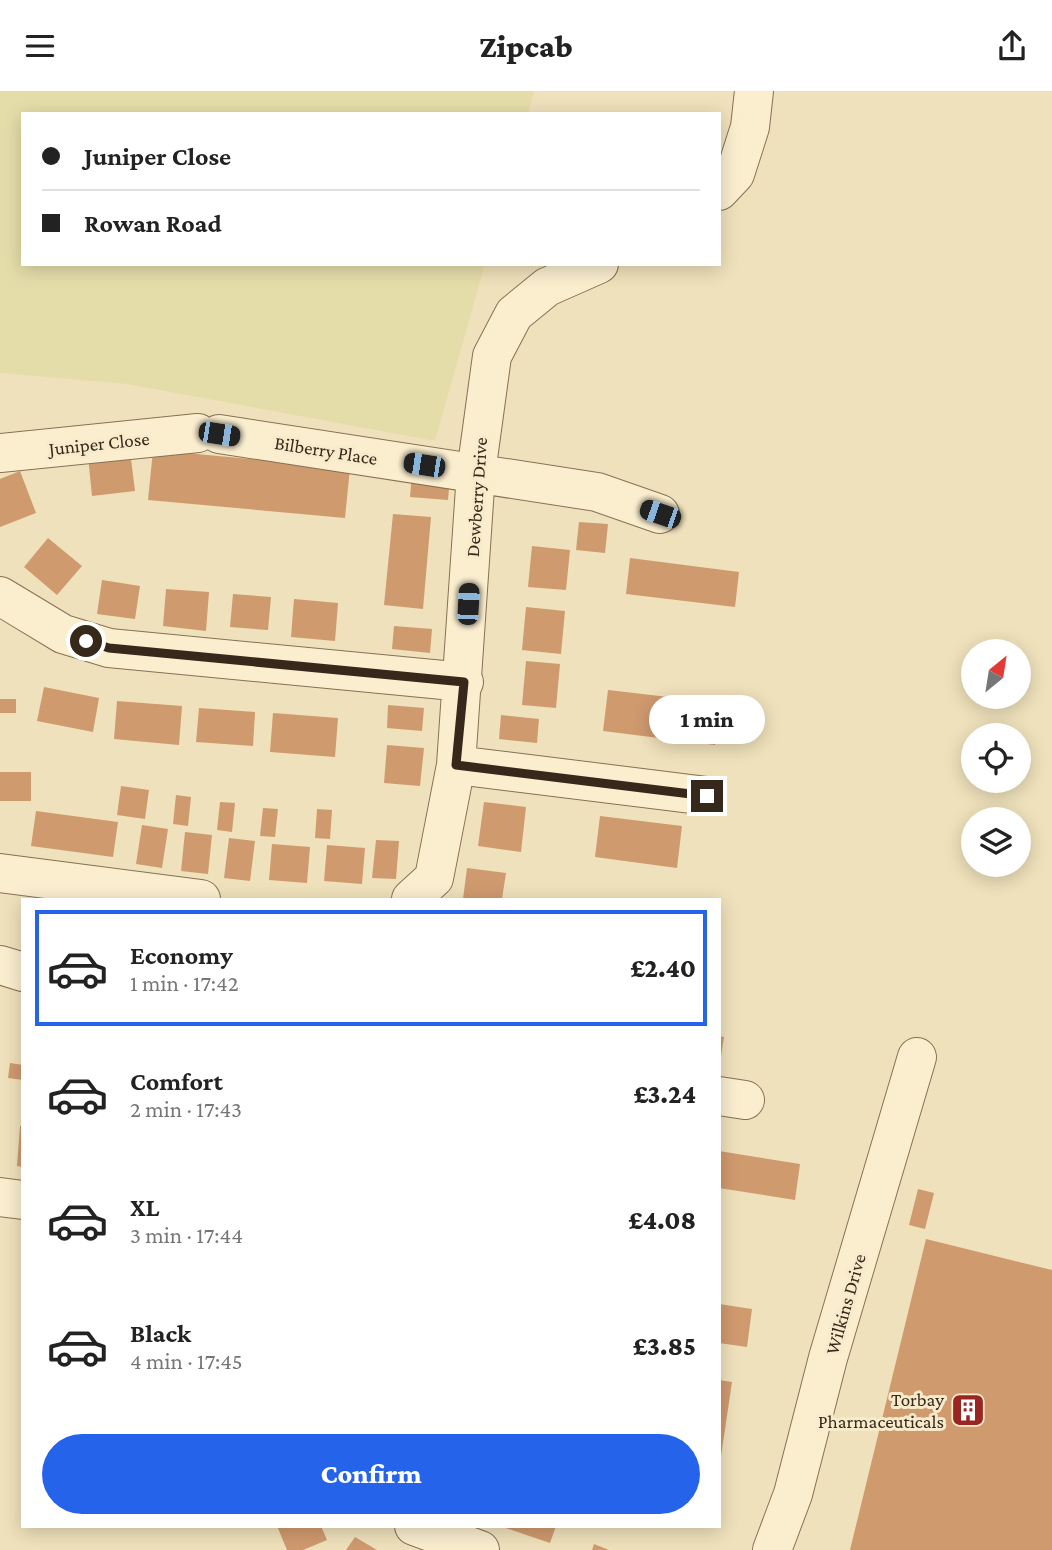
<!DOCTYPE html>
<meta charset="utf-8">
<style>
:root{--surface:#fff;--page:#f2f2f2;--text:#222;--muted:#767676;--line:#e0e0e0;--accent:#2563eb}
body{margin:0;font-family:"Crimson Pro",serif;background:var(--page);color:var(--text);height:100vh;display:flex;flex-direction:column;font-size:26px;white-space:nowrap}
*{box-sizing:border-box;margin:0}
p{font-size:23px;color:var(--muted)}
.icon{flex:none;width:38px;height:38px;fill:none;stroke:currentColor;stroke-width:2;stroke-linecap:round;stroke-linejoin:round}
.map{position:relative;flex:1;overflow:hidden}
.panel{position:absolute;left:21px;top:807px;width:700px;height:630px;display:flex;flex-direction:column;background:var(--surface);border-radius:0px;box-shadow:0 4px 18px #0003}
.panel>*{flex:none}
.banner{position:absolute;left:21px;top:21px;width:700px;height:154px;border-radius:0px;box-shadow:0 4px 18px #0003;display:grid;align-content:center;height:154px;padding:0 21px;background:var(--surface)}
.needle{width:46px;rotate:30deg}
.buttons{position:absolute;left:961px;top:548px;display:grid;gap:14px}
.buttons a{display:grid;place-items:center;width:70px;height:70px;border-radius:50%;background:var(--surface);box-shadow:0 4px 18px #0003;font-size:35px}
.end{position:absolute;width:32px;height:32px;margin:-16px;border:9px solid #36281a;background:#fff;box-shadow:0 0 0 4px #fff}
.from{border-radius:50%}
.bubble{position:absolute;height:49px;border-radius:24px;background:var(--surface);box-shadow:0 4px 18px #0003;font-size:23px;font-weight:800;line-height:49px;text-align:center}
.car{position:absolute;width:21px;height:42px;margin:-21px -10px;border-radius:9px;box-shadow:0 0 5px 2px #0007;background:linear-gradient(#222 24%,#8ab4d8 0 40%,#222 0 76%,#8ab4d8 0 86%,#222 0)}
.banner b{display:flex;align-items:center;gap:24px;height:66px;font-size:26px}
.banner b+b{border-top:2px solid var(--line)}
.banner i{width:18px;height:18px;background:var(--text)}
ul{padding:12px 0 0;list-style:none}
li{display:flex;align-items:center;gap:21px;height:116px;margin:0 14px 10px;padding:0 7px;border:4px solid transparent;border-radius:0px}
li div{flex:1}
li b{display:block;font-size:26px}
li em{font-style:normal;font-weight:800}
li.selected{border-color:var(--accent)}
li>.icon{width:63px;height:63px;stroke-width:1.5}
.cta{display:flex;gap:14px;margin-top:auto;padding:14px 21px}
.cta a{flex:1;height:80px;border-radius:42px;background:var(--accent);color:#fff;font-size:28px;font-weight:800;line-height:80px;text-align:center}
header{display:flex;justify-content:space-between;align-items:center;height:91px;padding:0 21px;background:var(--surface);font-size:32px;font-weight:800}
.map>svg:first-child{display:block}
.farmland{fill:#e5dda9}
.building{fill:#d09a6f}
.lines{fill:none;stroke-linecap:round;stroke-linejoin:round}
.minor-casing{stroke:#877155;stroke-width:40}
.minor{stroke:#faeecf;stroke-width:38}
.route{stroke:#36281a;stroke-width:9}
.labels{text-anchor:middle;stroke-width:6;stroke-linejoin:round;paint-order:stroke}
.street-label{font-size:19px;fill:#36281a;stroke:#f7ebcb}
.poi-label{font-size:19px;fill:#36281a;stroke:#f7ebcb;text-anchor:end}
</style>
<header><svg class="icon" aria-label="menu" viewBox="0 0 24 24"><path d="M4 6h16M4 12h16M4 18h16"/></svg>Zipcab<svg class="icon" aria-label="share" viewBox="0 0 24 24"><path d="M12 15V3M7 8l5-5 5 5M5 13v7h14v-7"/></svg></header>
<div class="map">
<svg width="1052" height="1459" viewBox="0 0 1052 1459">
<rect width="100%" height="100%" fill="#efe1bb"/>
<path class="farmland" d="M0 0H534L528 23H23V173H485L435 350 127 293 0 282Z"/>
<path class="building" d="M153 359 350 377 345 427 148 409Z
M130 360 135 400 92 405 88 365Z
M20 380 36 422 0 436V388Z
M412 382 450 386 448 409 410 406Z
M393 423 431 426 423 518 384 514Z
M579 431 608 433 605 462 576 459Z
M48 447 82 475 57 504 24 476Z
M532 455 570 459 566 499 528 496Z
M630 467 739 481 735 516 626 503Z
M102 489 140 495 135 528 97 523Z
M166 498 209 501 206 540 163 535Z
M233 503 271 506 268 539 230 536Z
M294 508 338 512 335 550 291 546Z
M526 516 565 520 561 563 522 559Z
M394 535 432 538 430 562 392 558Z
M526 570 560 573 556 617 522 614Z
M44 596 99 607 93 641 37 630Z
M608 599 720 612 715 654 603 640Z
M0 608H16V622H0Z
M117 610 182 615 179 654 114 648Z
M388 614 424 617 422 640 387 637Z
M199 617 255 621 253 655 196 651Z
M273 622 338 627 335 666 270 661Z
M501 624 539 628 537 652 499 648Z
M387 654 424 657 420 695 384 692Z
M0 681H31V710H0Z
M121 695 149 699 145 728 117 724Z
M176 704 191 706 188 735 173 733Z
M220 711 235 712 232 741 217 739Z
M484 711 526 716 521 761 478 755Z
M263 717 278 718 275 746 260 745Z
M317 718 332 719 330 748 315 747Z
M36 720 118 731 113 766 31 755Z
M600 725 682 735 677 777 595 766Z
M142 734 168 738 162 777 136 773Z
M185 741 212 744 208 783 181 780Z
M229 747 255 750 250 790 224 787Z
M376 749 399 750 396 788 372 787Z
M272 753 310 756 307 792 269 789Z
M327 754 365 757 362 793 324 790Z
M467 777 506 782 502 808H463Z
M719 945 724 946 721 965H719Z
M10 972 23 974V989L8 987Z
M20 1035H23V1076L17 1075Z
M719 1060 800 1073 795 1109 719 1097Z
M918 1098 934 1102 925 1138 909 1134Z
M926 1148 1052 1179V1459H850Z
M719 1213 752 1218 747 1256 719 1252Z
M719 1289 732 1291 721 1365H719Z
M277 1435H321L327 1449 303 1459H287Z
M500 1435H556L550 1452Z
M355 1446 377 1459H346Z
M594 1453 609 1459H592Z"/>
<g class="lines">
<g class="minor-casing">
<path id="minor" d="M719 100 735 83 750 36 754 0
M219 343 597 401 660 423
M0 362 198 342
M0 505 63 543 109 557 464 591
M456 674 707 705
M0 782 201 808
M411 808 434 787 456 674 476 382 492 265 514 223 547 196 599 173
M0 874 23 881
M719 1005 745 1009
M0 1106 23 1109
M414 1435 480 1459
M772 1459 793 1403 828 1267 917 966"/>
</g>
<use href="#minor" class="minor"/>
</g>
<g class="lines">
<path class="route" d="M86 550 109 557 464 591 456 674 707 705"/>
</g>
<defs>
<g id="building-square" transform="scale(1.75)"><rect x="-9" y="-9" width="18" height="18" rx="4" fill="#992422" stroke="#f7ebcb"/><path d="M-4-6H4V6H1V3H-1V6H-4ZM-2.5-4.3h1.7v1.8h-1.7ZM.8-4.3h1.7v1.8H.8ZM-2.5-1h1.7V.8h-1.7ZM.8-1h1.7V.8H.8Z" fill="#fff"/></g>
</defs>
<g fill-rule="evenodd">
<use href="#building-square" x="968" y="1319"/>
</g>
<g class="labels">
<g class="street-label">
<text transform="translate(99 352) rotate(-6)" y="7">Juniper Close</text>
<text transform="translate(326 359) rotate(9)" y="7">Bilberry Place</text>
<text transform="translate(476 406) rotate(-86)" y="7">Dewberry Drive</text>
<text transform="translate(845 1213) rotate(-74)" y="7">Wilkins Drive</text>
</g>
<g class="poi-label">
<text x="944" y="1315">Torbay<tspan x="944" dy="22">Pharmaceuticals</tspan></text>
</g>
</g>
</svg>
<div class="buttons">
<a><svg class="needle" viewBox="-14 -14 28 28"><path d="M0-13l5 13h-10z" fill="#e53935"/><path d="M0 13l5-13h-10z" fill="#767676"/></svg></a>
<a><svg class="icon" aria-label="locate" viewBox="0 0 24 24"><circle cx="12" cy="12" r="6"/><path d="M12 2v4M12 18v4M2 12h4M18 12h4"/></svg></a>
<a><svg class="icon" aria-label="layers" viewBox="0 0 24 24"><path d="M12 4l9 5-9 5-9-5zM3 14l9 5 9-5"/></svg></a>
</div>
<i class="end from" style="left:86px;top:550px"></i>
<i class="end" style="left:707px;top:705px"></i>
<div class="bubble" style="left:649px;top:604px;width:116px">1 min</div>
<i class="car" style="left:219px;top:343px;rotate:99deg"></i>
<i class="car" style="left:424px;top:374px;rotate:279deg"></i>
<i class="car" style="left:660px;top:423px;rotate:289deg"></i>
<i class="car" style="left:468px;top:513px;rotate:3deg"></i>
<div class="banner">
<b><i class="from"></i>Juniper Close</b>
<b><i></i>Rowan Road</b>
</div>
<section class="panel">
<ul>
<li class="selected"><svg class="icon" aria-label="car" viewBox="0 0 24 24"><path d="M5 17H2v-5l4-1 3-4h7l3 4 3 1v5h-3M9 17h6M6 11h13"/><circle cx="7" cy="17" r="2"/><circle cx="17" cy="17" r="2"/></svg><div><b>Economy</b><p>1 min · 17:42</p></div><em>£2.40</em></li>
<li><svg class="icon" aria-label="car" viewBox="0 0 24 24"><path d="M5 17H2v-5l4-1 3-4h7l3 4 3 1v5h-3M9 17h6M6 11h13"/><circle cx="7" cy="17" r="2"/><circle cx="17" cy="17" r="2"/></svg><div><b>Comfort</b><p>2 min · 17:43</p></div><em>£3.24</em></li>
<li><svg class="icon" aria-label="car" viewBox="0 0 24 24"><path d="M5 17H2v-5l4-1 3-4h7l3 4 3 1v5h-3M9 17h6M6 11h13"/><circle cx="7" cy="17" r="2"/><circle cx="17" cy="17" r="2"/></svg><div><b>XL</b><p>3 min · 17:44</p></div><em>£4.08</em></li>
<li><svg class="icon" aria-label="car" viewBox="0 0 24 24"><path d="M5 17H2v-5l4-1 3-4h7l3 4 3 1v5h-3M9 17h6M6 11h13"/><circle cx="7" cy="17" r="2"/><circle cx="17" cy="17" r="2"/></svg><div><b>Black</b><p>4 min · 17:45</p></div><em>£3.85</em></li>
</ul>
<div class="cta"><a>Confirm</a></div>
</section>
</div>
